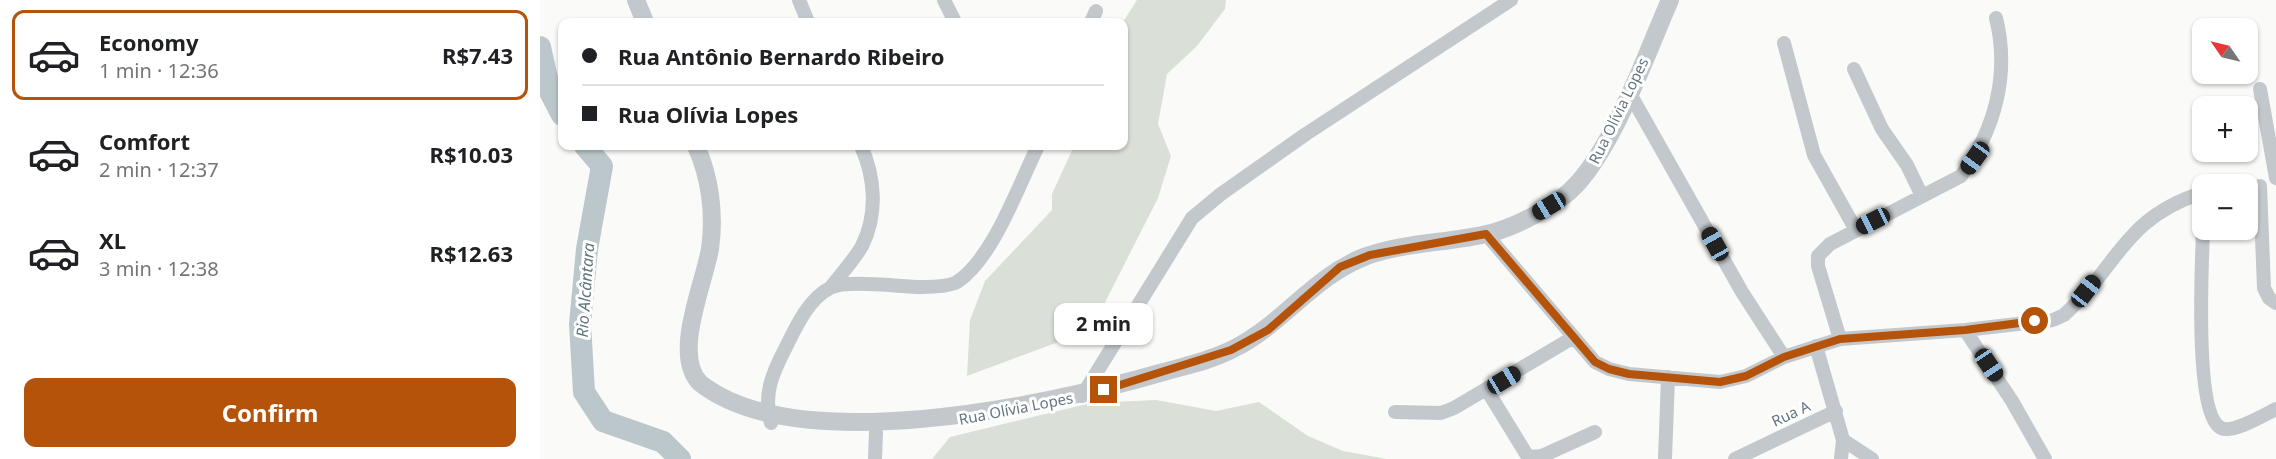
<!DOCTYPE html>
<meta charset="utf-8">
<style>
:root{--surface:#fff;--page:#f6f6f6;--text:#202124;--muted:#757577;--line:#e0e0e0;--accent:#b45309}
body{margin:0;font-family:"Noto Sans",sans-serif;background:var(--page);color:var(--text);height:100vh;display:flex;flex-direction:column;font-size:22px;white-space:nowrap}
*{box-sizing:border-box;margin:0}
p{font-size:20px;color:var(--muted)}
.icon{flex:none;width:33px;height:33px;fill:none;stroke:currentColor;stroke-width:2;stroke-linecap:round;stroke-linejoin:round}
.map{position:relative;flex:1;overflow:hidden}
.panel{display:flex;flex-direction:column;background:var(--surface);width:540px}
.panel>*{flex:none}
.guide{position:absolute;left:18px;top:18px;width:570px;height:132px;border-radius:12px;box-shadow:0 2px 4px #0004;display:grid;align-content:center;height:132px;padding:0 24px;background:var(--surface)}
.needle{width:39px;rotate:304deg}
.controls{position:absolute;left:1652px;top:18px;display:grid;gap:12px}
.controls a{display:grid;place-items:center;width:66px;height:66px;border-radius:12px;background:var(--surface);box-shadow:0 2px 4px #0004;font-size:30px}
.end{position:absolute;width:27px;height:27px;margin:-14px;border:8px solid #b45309;background:#fff;box-shadow:0 0 0 3px #fff}
.from{border-radius:50%}
.bubble{position:absolute;height:42px;border-radius:12px;background:var(--surface);box-shadow:0 2px 4px #0004;font-size:20px;font-weight:700;line-height:42px;text-align:center}
.car{position:absolute;width:18px;height:36px;margin:-18px -9px;border-radius:8px;box-shadow:0 0 4px 2px #0007;background:linear-gradient(#222 24%,#8ab4d8 0 40%,#222 0 76%,#8ab4d8 0 86%,#222 0)}
.guide b{display:flex;align-items:center;gap:21px;height:57px;font-size:22px}
.guide b+b{border-top:2px solid var(--line)}
.guide i{width:15px;height:15px;background:var(--text)}
ul{padding:10px 0 0;list-style:none}
li{display:flex;align-items:center;gap:18px;height:90px;margin:0 12px 9px;padding:0 12px;border:3px solid transparent;border-radius:12px}
li div{flex:1}
li b{display:block;font-size:22px}
li em{font-style:normal;font-weight:700}
li.current{border-color:var(--accent)}
li>.icon{width:54px;height:54px;stroke-width:1.5}
.action{display:flex;gap:12px;margin-top:auto;padding:12px 24px}
.action a{flex:1;height:69px;border-radius:12px;background:var(--accent);color:#fff;font-size:24px;font-weight:700;line-height:69px;text-align:center}
main{display:flex;flex:1;min-height:0}
.map>svg:first-child{display:block}
.green{fill:#dadfd7}
.lines{fill:none;stroke-linecap:round;stroke-linejoin:round}
.river{stroke:#bbc7cb;stroke-width:22}
.minor{stroke:#c3c8cc;stroke-width:14}
.tertiary{stroke:#c3c8cc;stroke-width:18}
.route{stroke:#b45309;stroke-width:8}
.labels{text-anchor:middle;stroke-width:6;stroke-linejoin:round;paint-order:stroke}
.street-label{font-size:15px;fill:#657683;stroke:#fff}
.water-label{font-size:16px;font-style:italic;fill:#60757c;stroke:#fff}
</style>
<main>
<section class="panel">
<ul>
<li class="current"><svg class="icon" aria-label="car" viewBox="0 0 24 24"><path d="M5 17H2v-5l4-1 3-4h7l3 4 3 1v5h-3M9 17h6M6 11h13"/><circle cx="7" cy="17" r="2"/><circle cx="17" cy="17" r="2"/></svg><div><b>Economy</b><p>1 min · 12:36</p></div><em>R$7.43</em></li>
<li><svg class="icon" aria-label="car" viewBox="0 0 24 24"><path d="M5 17H2v-5l4-1 3-4h7l3 4 3 1v5h-3M9 17h6M6 11h13"/><circle cx="7" cy="17" r="2"/><circle cx="17" cy="17" r="2"/></svg><div><b>Comfort</b><p>2 min · 12:37</p></div><em>R$10.03</em></li>
<li><svg class="icon" aria-label="car" viewBox="0 0 24 24"><path d="M5 17H2v-5l4-1 3-4h7l3 4 3 1v5h-3M9 17h6M6 11h13"/><circle cx="7" cy="17" r="2"/><circle cx="17" cy="17" r="2"/></svg><div><b>XL</b><p>3 min · 12:38</p></div><em>R$12.63</em></li>
</ul>
<div class="action"><a>Confirm</a></div>
</section>
<div class="map">
<svg width="1736" height="459" viewBox="0 0 1736 459">
<rect width="100%" height="100%" fill="#fafaf8"/>
<path class="green" d="M597 0H686L685 9 657 46 627 74 618 124 631 156 618 198 551 330 427 376 430 320 445 281 512 210V194L534 146H584L583 22Z
M616 400 676 411 719 402 768 436 803 451 847 459H392L410 437 551 403Z"/>
<g class="lines">
<path class="river" d="M0 47 10 92 22 115
M45 146 62 166 47 249 40 324 44 392 63 421 123 442 140 459"/>
<path class="minor" d="M259 0 268 22
M404 0 415 22
M551 22 556 11
M1244 43 1274 155 1316 230
M1314 69 1342 129 1367 165 1382 196
M1720 89 1736 178
M1089 92 1202 292 1244 357 1300 339 1425 330 1513 320 1524 315C1578 267 1583 218 1662 193
M1720 186 1724 288 1729 298 1736 303
M1663 230C1662 261 1654 414 1681 428 1692 434 1724 415 1736 409
M946 234 1055 362 1069 369 1089 374 1180 382 1206 376 1244 357
M291 287C301 274 314 260 322 246 338 214 335 177 321 146
M1425 330 1472 401 1505 459
M1300 339 1278 266V256L1290 244 1421 176C1455 130 1470 74 1456 18
M1276 346 1303 440 1332 459
M947 390 988 457 1002 456 1055 432
M542 396 652 218 681 194 766 134 971 0
M855 412 901 413 914 408 1034 337
M231 423C223 395 232 374 245 349 255 329 268 299 290 288 306 279 361 287 381 287 391 287 408 287 417 282 453 259 479 184 498 146
M335 459 336 432
M1125 459 1128 377
M1195 459 1296 411
M1301 459 1303 440"/>
<path class="tertiary" d="M96 0 105 22
M156 146C170 177 175 214 170 249 164 284 132 355 160 383 256 459 505 406 620 373 644 366 670 361 693 349 742 325 773 277 824 257 861 243 904 243 942 235 969 230 1002 213 1024 196 1069 162 1106 54 1130 0"/>
</g>
<g class="lines">
<path class="route" d="M564 390 691 350 728 330 800 267 830 255 946 234 1055 362 1069 369 1089 374 1180 382 1206 376 1244 357 1300 339 1425 330 1495 321"/>
</g>
<g class="labels">
<g class="street-label">
<text transform="translate(1079 111) rotate(-64)" y="5">Rua Olívia Lopes</text>
<text transform="translate(476 409) rotate(-11)" y="5">Rua Olívia Lopes</text>
<text transform="translate(1251 414) rotate(-25)" y="5">Rua A</text>
</g>
<g class="water-label">
<text transform="translate(45 290) rotate(-86)" y="6">Rio Alcântara</text>
</g>
</g>
</svg>
<div class="controls">
<a><svg class="needle" viewBox="-14 -14 28 28"><path d="M0-13l5 13h-10z" fill="#e53935"/><path d="M0 13l5-13h-10z" fill="#757577"/></svg></a>
<a>+</a>
<a>−</a>
</div>
<i class="end from" style="left:1495px;top:321px"></i>
<i class="end" style="left:564px;top:390px"></i>
<div class="bubble" style="left:514px;top:303px;width:99px">2 min</div>
<i class="car" style="left:1435px;top:158px;rotate:216deg"></i>
<i class="car" style="left:1009px;top:206px;rotate:239deg"></i>
<i class="car" style="left:1333px;top:221px;rotate:243deg"></i>
<i class="car" style="left:1175px;top:244px;rotate:331deg"></i>
<i class="car" style="left:1546px;top:291px;rotate:38deg"></i>
<i class="car" style="left:1449px;top:365px;rotate:146deg"></i>
<i class="car" style="left:964px;top:380px;rotate:59deg"></i>
<div class="guide">
<b><i class="from"></i>Rua Antônio Bernardo Ribeiro</b>
<b><i></i>Rua Olívia Lopes</b>
</div>
</div>
</main>
